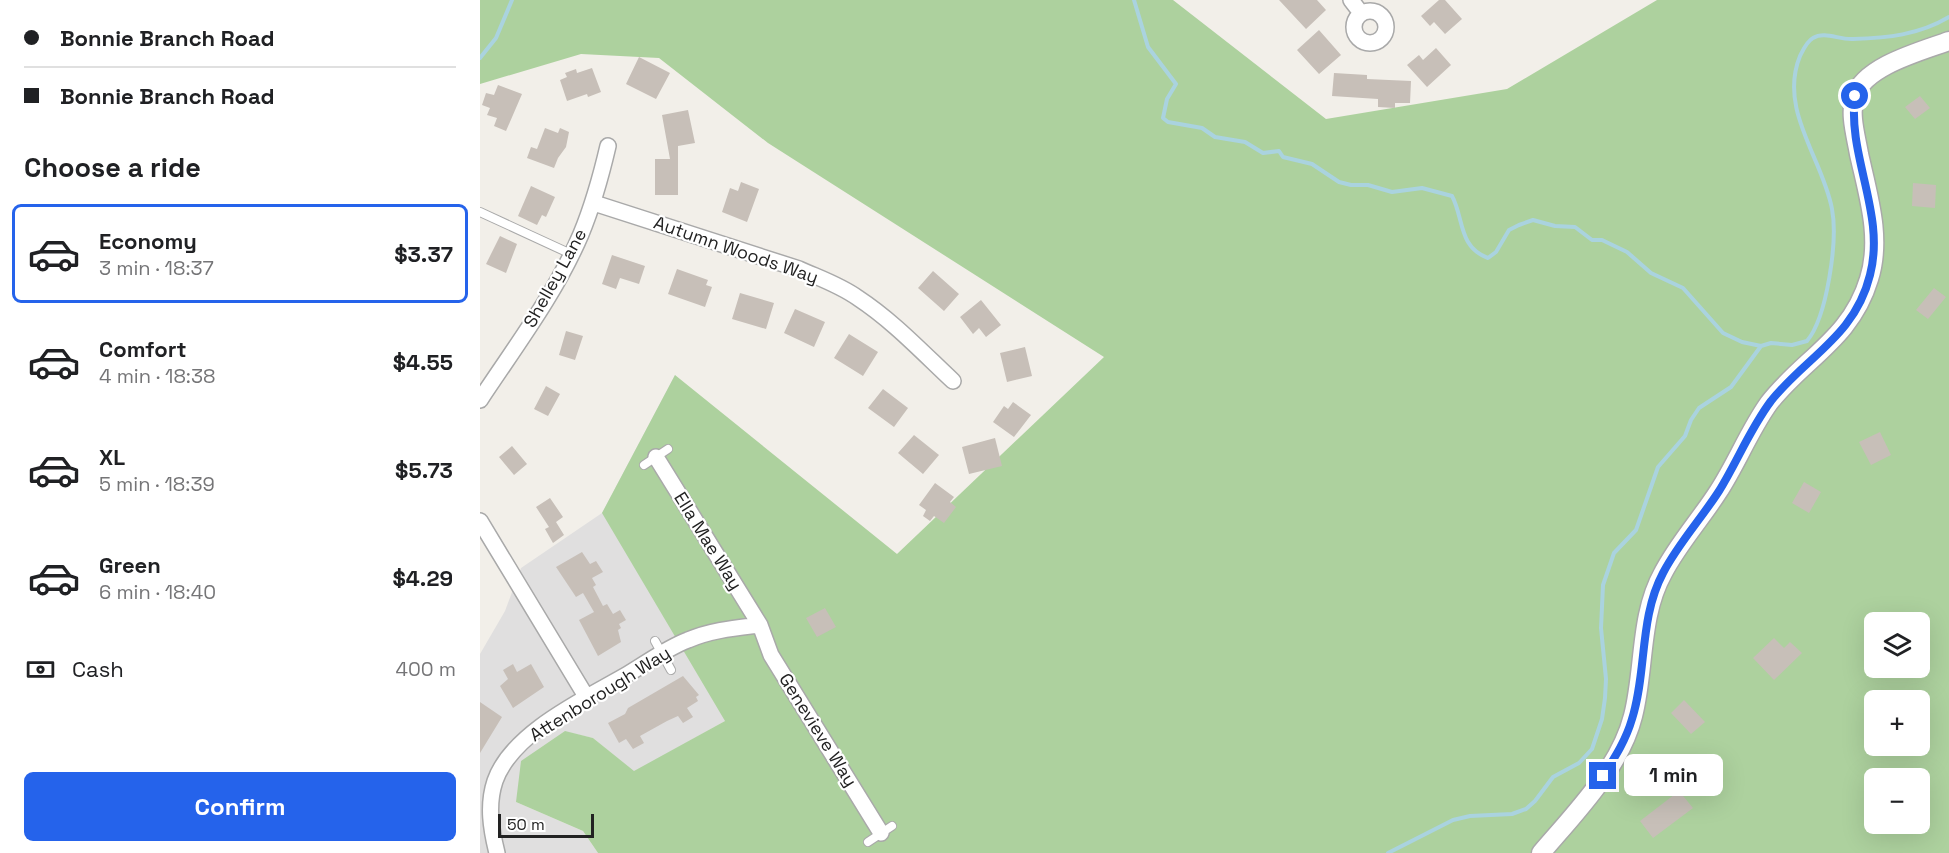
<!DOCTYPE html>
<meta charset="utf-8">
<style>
:root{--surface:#fff;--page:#f2f2f2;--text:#202124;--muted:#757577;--line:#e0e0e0;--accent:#2563eb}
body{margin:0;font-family:"Space Grotesk",sans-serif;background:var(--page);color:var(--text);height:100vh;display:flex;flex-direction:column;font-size:22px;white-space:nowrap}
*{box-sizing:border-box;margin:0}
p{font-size:20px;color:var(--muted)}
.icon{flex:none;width:33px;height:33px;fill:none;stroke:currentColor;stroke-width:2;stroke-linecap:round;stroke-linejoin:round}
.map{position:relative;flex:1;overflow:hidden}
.side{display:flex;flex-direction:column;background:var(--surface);width:480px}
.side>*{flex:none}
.hud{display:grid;align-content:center;height:132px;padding:0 24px;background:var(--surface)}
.buttons{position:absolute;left:1384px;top:612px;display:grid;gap:12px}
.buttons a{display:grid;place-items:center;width:66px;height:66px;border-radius:9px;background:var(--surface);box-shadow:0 6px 24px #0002;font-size:30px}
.scale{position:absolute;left:18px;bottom:15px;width:96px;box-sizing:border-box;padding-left:6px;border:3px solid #222;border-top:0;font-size:16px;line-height:21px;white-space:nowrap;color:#222;-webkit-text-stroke:4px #fff;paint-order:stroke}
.end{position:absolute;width:27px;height:27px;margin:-14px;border:8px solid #2563eb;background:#fff;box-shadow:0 0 0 3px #fff}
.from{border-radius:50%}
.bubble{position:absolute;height:42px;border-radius:9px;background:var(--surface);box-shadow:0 6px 24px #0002;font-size:20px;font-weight:600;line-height:42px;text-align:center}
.hud b{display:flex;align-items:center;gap:21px;height:57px;font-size:22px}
.hud b+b{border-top:2px solid var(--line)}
.hud i{width:15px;height:15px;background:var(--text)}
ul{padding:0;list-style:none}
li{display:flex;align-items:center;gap:18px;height:99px;margin:0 12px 9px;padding:0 12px;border:3px solid transparent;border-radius:9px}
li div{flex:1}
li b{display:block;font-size:22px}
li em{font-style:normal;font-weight:600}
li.current{border-color:var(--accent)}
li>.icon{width:54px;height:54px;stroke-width:1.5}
h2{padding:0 24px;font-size:27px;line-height:72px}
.pay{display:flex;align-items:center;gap:15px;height:66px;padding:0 24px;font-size:22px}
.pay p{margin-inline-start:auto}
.button{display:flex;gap:12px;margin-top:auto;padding:12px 24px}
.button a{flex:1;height:69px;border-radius:9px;background:var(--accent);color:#fff;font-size:24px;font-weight:600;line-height:69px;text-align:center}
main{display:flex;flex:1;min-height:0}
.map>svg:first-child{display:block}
.residential{fill:#e0dfdf}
.forest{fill:#add19e;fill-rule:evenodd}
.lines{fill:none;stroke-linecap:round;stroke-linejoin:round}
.stream{stroke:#aad3df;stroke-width:4}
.building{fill:#c7bfb8}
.service-casing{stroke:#a9a9a9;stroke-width:10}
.minor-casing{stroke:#a9a9a9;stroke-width:18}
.tertiary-casing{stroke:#a9a9a9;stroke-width:21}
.service{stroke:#fff;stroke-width:8}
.minor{stroke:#fff;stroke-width:15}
.tertiary{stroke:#fff;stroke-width:18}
.route{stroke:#2563eb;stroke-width:8}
.labels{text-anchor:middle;stroke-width:4.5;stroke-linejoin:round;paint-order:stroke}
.street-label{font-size:18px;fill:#222;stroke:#fff}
</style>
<main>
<section class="side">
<div class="hud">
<b><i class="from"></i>Bonnie Branch Road</b>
<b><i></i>Bonnie Branch Road</b>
</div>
<h2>Choose a ride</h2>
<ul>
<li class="current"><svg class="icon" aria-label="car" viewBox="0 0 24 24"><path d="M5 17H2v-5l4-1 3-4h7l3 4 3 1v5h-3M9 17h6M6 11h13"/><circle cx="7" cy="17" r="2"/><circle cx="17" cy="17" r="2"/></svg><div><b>Economy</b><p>3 min · 18:37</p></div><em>$3.37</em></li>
<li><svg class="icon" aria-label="car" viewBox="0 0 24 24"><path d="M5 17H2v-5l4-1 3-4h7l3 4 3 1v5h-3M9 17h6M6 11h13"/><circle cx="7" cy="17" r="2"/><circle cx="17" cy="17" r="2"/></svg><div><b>Comfort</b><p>4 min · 18:38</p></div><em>$4.55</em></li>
<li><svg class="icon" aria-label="car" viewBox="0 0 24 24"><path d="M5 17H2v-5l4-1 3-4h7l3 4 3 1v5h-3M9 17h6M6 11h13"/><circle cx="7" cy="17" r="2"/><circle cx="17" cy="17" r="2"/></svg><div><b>XL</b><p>5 min · 18:39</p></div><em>$5.73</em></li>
<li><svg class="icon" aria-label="car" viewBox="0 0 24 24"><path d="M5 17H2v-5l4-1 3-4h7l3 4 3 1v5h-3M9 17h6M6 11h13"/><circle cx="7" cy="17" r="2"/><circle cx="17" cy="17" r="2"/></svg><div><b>Green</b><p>6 min · 18:40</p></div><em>$4.29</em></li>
</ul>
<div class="pay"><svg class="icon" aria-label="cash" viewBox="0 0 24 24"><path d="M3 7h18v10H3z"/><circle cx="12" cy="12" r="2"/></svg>Cash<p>400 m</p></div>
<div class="button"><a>Confirm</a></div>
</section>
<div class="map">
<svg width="1469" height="853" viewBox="0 0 1469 853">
<rect width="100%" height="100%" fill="#f2efe9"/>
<path class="residential" d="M195 375 245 721 154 772 113 738 86 732 36 802 103 831 118 853H0V654L25 611 41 568 122 513Z"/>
<path class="forest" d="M0 0H693L846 119 1027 89 1177 0H1469V853H118L103 831 36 802 41 761 85 731 113 738 154 771 245 721 122 513 195 375 417 554 624 357 288 143 179 58 101 54 0 84ZM1395 622H1440V668H1395ZM1395 700H1440V746H1395ZM1395 778H1440V824H1395Z"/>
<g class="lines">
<path class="stream" d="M654 0 668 47 696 84 687 99 683 118 688 122 722 128 735 137 765 142 783 153 799 151 803 157 832 164 859 182 871 185H888L912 192 942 188 972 196C984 218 978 247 1008 258L1016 252 1029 230 1039 225 1053 220 1075 226 1095 227 1112 240H1122L1147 252 1171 273 1203 288 1243 333 1262 342 1281 346
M0 58 16 38 32 0
M908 853 973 820 990 816 1032 814 1046 809 1055 801 1073 777 1099 763 1112 749 1122 719 1125 698 1126 679 1121 628 1123 585 1134 553 1156 530 1178 467 1205 436 1211 420 1219 408 1251 387 1281 346 1291 343 1312 345 1327 341C1347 317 1358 241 1352 209 1343 159 1298 110 1320 56 1323 50 1327 41 1333 38 1345 31 1359 40 1373 39 1407 38 1439 35 1469 17"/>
</g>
<path class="building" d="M799 0H837L846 10 826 29Z
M959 0H965L982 19 965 34 954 22 950 26 941 16Z
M839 30 861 55 839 74 817 50Z
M956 48 971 65 947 87 927 65 939 55 943 60Z
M159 57 190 73 176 99 146 84Z
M112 68 121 92 108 97 107 94 87 101 80 80 87 77 85 73 96 69 97 73Z
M854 73 887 75V79L931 81 930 103H915V108L898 107V99L852 96Z
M18 85 42 94 26 131 14 126 17 118 7 115 10 108 2 105 6 93 14 95Z
M1440 96 1450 108 1435 119 1425 107Z
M208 110 215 143 198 146V195H175V159H190L182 115Z
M65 128 78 133 80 128 89 132 86 147 78 158 74 168 47 158 51 147 57 149Z
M261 182 279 189 267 222 242 212 250 188 258 191Z
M1433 183 1456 185 1455 208 1432 206Z
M51 186 75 197 66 217 62 215 57 225 38 216Z
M20 236 37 244 26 273 6 264Z
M132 255 165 266 159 284 140 278 136 289 122 284Z
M197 269 228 280 226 285 232 287 225 307 188 294Z
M453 271 479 294 464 311 438 288Z
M1454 288 1466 297 1448 319 1436 310Z
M260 293 294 303 286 329 252 319Z
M501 300 521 325 506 337 499 328 493 334 480 317Z
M315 309 345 322 334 347 304 333Z
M86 331 103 336 95 360 79 355Z
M369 334 398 352 383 376 354 358Z
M545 347 552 376 527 382 520 353Z
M66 386 80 394 68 416 54 409Z
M403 389 428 408 414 427 388 408Z
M533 402 551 415 534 437 513 422 524 406 528 409Z
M1400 432 1411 455 1391 465 1379 442Z
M434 435 459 455 443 474 418 453Z
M515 438 522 466 489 474 482 447Z
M32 446 47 464 34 475 19 457Z
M1324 482 1341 492 1329 513 1312 503Z
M455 483 474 497 470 502 476 507 464 523 454 516 450 521 443 516 446 510 439 505Z
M70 498 83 517 76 522 84 535 73 543 65 529 69 527 56 507Z
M102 552 110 564 116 561 123 572 112 578 116 585 113 587 123 606 127 604 133 614 140 610 146 620 139 624 141 628 138 630 141 642 118 656 99 620 114 612 103 593 96 597 76 567Z
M345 608 356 627 337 637 326 618Z
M1294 638 1304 648 1310 642 1322 653 1294 680 1273 658Z
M33 664 37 672 51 664 64 687 33 708 20 686 28 679 23 670Z
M203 676 219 695 216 697 218 701 207 708 213 717 203 723 198 716 187 721 160 736 164 743 153 749 146 739 139 743 128 723 145 714 148 708Z
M1204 700 1225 722 1211 734 1191 713Z
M0 702 22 717 0 753Z
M1199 791 1213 808 1173 838 1160 821Z"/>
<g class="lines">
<g class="service-casing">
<path id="service" d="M0 212 91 254
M164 465 188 449
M175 641 191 670
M388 842 412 826"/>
</g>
<g class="minor-casing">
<path id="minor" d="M871 0 881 13
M874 27a16 16 0 1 1 32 0a16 16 0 1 1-32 0Z
M114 203 319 269C339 278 360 285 378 298 413 321 442 352 473 381
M0 400C35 347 76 293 101 234 113 205 121 176 128 146
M176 457 280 625 291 655 401 833
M0 521 107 698
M17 853C11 829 7 805 15 781 32 732 107 698 148 674 168 662 187 648 208 640 231 630 255 628 280 625"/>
</g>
<g class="tertiary-casing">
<path id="tertiary" d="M1061 853C1095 813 1140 768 1153 716 1165 670 1159 616 1183 573 1198 544 1220 520 1238 492 1257 463 1269 431 1289 403 1324 358 1371 339 1389 279 1402 238 1388 195 1379 154 1376 136 1369 114 1375 96 1384 66 1442 51 1469 41"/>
</g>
<use href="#service" class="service"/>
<use href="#minor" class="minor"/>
<use href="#tertiary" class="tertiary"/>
</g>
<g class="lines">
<path class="route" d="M1123 776C1135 757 1146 740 1152 719 1167 672 1159 618 1183 573 1198 544 1221 519 1239 491 1257 462 1270 429 1291 401 1327 356 1375 336 1390 275 1406 214 1367 156 1375 96"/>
</g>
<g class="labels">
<g class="street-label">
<text transform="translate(256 250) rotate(19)" y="6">Autumn Woods Way</text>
<text transform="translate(75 278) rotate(-61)" y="6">Shelley Lane</text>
<text transform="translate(228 541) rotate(58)" y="6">Ella Mae Way</text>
<text transform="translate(120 694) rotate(-32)" y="6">Attenborough Way</text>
<text transform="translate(338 730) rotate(58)" y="6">Genevieve Way</text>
</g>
</g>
</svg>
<div class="buttons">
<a><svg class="icon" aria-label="layers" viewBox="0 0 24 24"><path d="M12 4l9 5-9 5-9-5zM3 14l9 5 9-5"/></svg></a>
<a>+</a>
<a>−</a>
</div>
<div class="scale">50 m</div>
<i class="end from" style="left:1375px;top:96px"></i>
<i class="end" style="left:1123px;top:776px"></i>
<div class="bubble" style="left:1144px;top:754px;width:99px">1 min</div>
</div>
</main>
